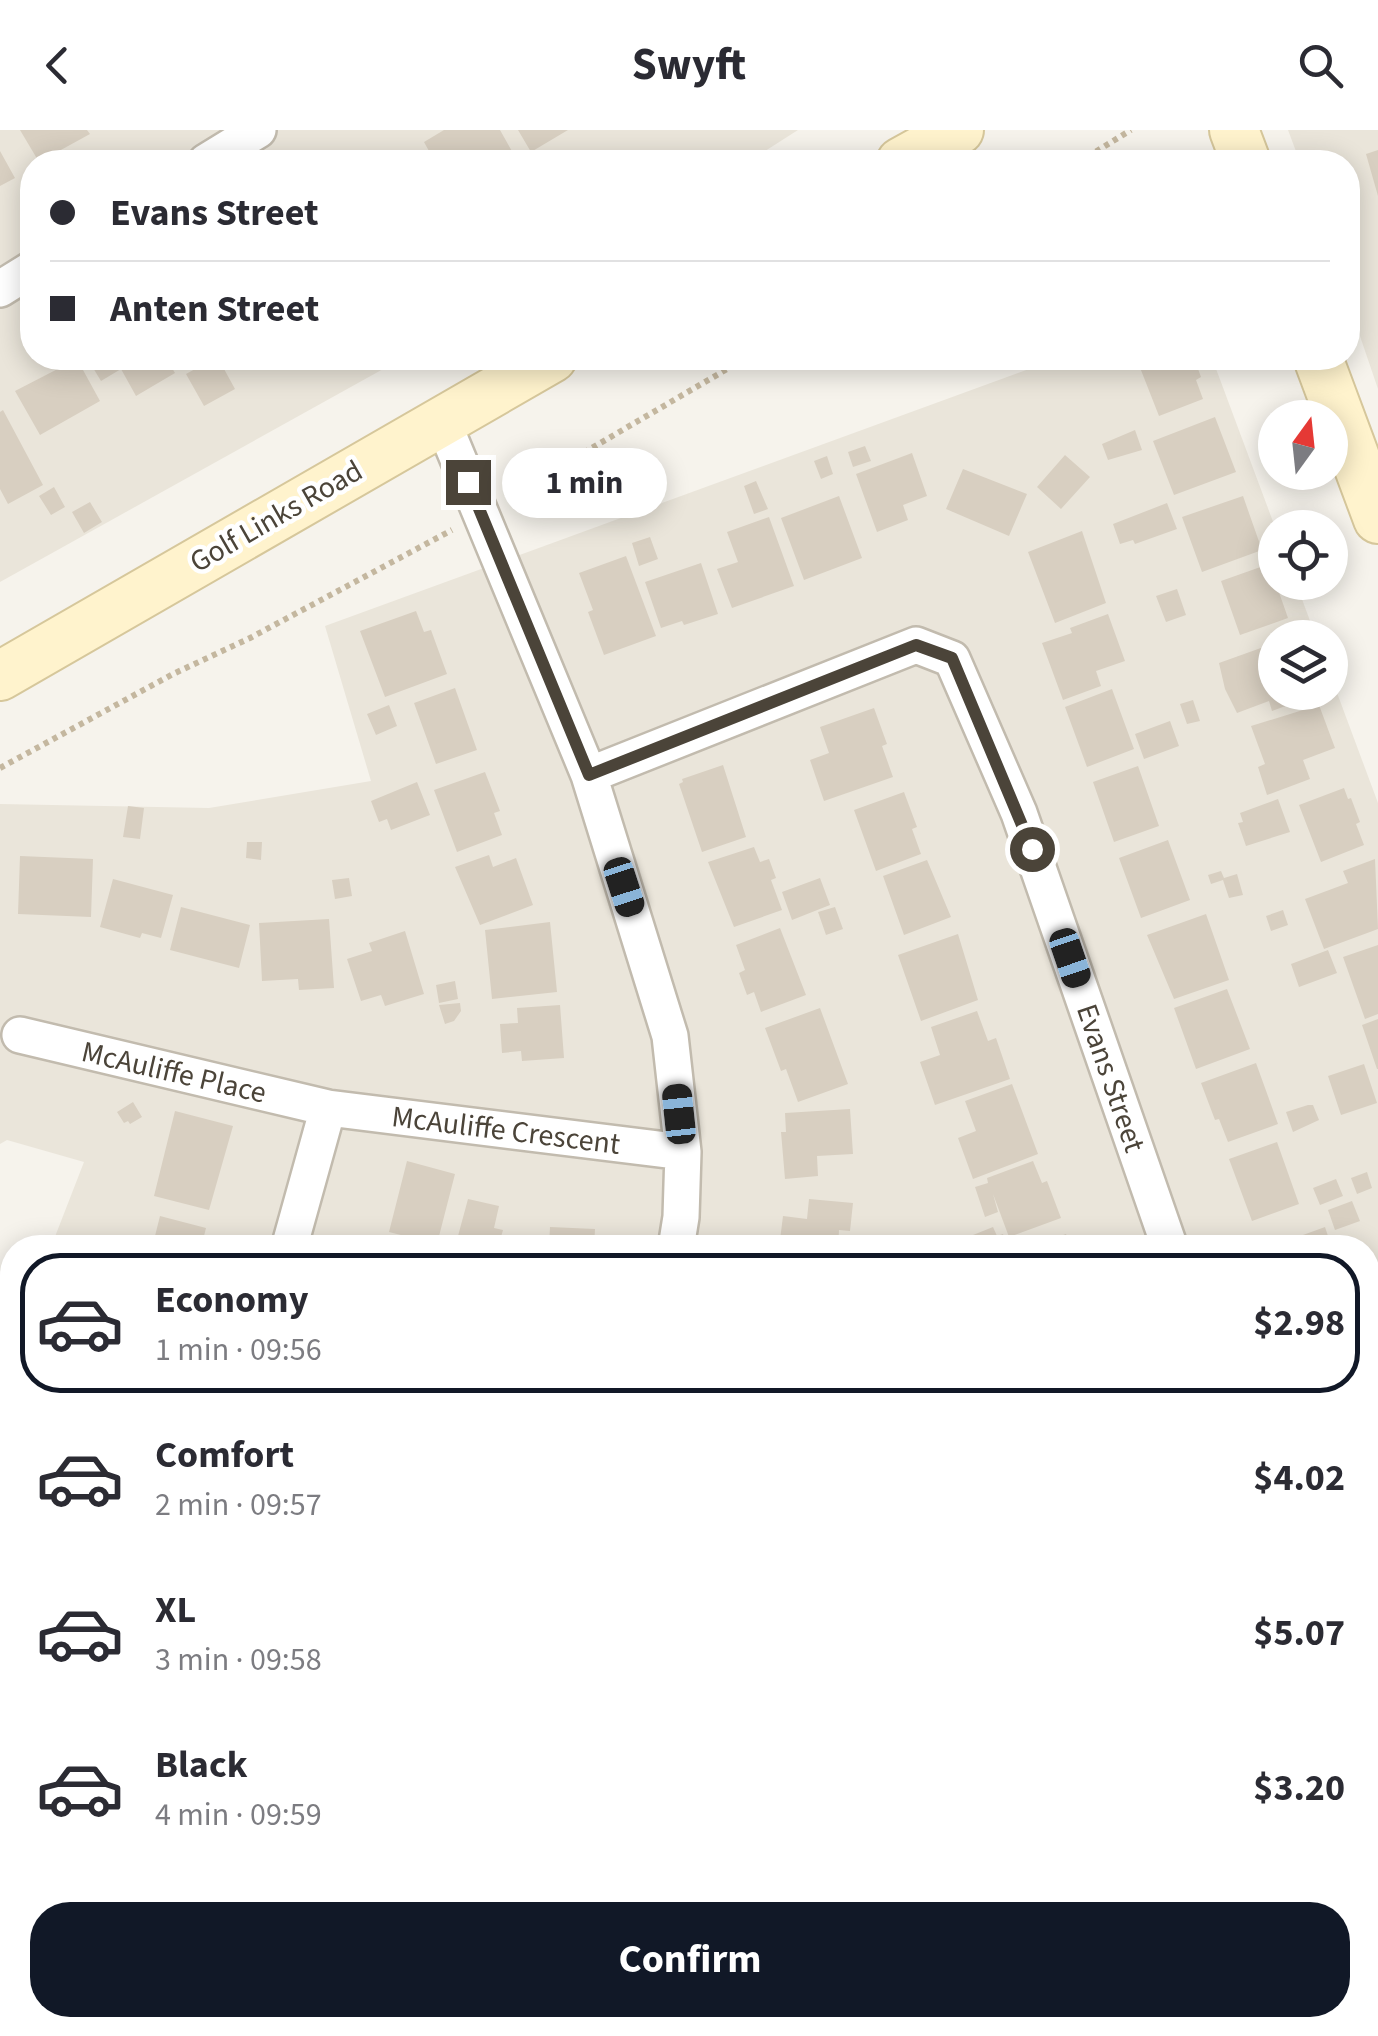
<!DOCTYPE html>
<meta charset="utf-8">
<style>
:root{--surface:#fff;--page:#f2f2f3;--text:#2b2b33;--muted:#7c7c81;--line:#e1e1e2;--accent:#111827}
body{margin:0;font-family:"Source Sans 3",sans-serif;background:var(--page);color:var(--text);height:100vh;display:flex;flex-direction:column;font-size:38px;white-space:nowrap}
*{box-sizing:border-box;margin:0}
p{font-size:32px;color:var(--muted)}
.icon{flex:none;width:55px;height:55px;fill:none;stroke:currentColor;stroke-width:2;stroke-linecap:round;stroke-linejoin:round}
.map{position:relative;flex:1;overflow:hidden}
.sheet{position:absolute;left:0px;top:1105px;width:1380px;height:802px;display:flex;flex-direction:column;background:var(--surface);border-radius:40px 40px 0 0;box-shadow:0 5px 25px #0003}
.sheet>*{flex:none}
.hud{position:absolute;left:20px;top:20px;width:1340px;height:220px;border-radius:40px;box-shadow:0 5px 25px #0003;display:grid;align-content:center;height:220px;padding:0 30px;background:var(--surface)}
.needle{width:65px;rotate:15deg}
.buttons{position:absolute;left:1258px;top:270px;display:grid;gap:20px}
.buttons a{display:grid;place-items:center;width:90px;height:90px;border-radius:50%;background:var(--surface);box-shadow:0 5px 25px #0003;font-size:50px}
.end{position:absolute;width:45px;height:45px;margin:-22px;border:12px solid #4b4439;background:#fff;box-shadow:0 0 0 5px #fff}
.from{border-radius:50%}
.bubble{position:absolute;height:70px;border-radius:35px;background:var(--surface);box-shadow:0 5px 25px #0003;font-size:32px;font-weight:700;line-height:70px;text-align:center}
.car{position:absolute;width:30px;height:60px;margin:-30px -15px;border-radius:12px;box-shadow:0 0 8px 2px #0007;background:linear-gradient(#222 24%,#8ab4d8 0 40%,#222 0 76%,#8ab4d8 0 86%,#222 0)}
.hud b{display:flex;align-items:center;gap:35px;height:95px;font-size:38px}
.hud b+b{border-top:2px solid var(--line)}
.hud i{width:25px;height:25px;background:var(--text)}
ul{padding:18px 0 0;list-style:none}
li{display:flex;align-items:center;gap:30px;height:140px;margin:0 20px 15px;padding:0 10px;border:5px solid transparent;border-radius:40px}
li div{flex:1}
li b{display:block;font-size:38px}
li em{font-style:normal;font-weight:700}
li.current{border-color:var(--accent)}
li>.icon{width:90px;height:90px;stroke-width:1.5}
.action{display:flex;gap:20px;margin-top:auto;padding:20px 30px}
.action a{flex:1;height:115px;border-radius:40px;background:var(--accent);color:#fff;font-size:40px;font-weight:700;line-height:115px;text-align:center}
header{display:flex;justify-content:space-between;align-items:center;height:130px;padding:0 30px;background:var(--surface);font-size:45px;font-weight:700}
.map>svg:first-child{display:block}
.residential{fill:#eae5da}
.building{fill:#d8cfc1}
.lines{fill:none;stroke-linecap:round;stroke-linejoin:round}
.minor-casing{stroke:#c2bbae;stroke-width:40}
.secondary-casing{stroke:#d6c79b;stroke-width:52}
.path{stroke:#c4b79f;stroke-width:6;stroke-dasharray:5 5;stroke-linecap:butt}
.minor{stroke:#fff;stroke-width:35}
.secondary{stroke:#fff3cd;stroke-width:48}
.route{stroke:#4b4439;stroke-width:12}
.labels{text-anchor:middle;stroke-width:9;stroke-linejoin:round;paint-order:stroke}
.street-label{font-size:30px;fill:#4b4439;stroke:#fff}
</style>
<header><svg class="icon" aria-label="back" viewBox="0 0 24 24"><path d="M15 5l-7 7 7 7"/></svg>Swyft<svg class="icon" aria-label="search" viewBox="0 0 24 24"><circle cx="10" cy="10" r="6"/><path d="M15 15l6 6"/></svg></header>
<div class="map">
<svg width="1378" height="1906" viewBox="0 0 1378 1906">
<rect width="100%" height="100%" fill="#f6f3ec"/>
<path class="residential" d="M0 0H798L748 32H32V228H403L0 452Z
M1288 0H1378V259L1348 171V32H1300Z
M1059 228H1212L1275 397V452L1296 453 1316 507 1275 508V562H1330V544L1378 673V1906H0V1250L12 1218V1895H1368V1118L51 1117 84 1032 7 1010 0 1014V674L209 678 371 651 325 496Z"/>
<path class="building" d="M20 0H87L90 4 39 32Z
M444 0H500L518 32H435L424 12Z
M518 0H568L531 22Z
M1378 20V66L1366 24Z
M0 21 15 48 0 56Z
M87 228H166L175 243 136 266 121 239 101 251Z
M215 228H218L235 259 204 276 186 244Z
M1143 228H1194L1201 247 1196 250 1203 269 1159 286 1137 230Z
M77 229 100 271 40 305 15 261Z
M3 280 43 355 8 374 0 359V282Z
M1215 287 1236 342 1174 365 1153 311Z
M1135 300 1142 320 1108 330 1102 314Z
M865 316 871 331 853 337 848 322Z
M912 323 927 366 903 375 908 390 877 402 856 344Z
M1065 325 1090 347 1061 379 1037 357Z
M827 326 833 344 821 349 814 331Z
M963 339 1027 364 1009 406 946 379Z
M756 351 768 379 754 384 744 356Z
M54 357 65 377 51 385 39 366Z
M839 366 862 428 804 450 781 388Z
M1243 366 1262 420 1202 442 1182 387Z
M90 372 102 392 84 403 72 382Z
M1167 373 1177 399 1135 414 1133 410 1120 414 1113 394Z
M769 387 794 456 732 478 717 439 738 432 727 402Z
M1082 401 1106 473 1055 493 1028 422Z
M650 407 658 429 639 436 632 413Z
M626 426 656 506 604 525 588 482 593 480 579 443Z
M701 433 718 484 684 495 682 491 661 498 645 452Z
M1269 434 1288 488 1240 505 1221 451Z
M1177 459 1186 485 1166 492 1156 466Z
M416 481 424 502 431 500 447 544 385 567 360 501Z
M1108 484 1125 531 1096 541 1101 556 1063 570 1042 513 1072 503 1070 498Z
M1275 513V562L1321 563 1272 581 1269 571 1237 583 1225 559 1219 533Z
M455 558 477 620 436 634 414 573Z
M1112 559 1134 619 1087 637 1065 577Z
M1193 570 1200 591 1187 594 1180 574Z
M389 575 397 596 376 605 367 584Z
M1319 575 1335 618 1303 630 1310 649 1267 665 1258 637 1265 634 1251 596Z
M874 578 887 614 882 616 893 647 824 671 810 630 829 623 820 597Z
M1170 591 1179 616 1144 629 1135 604Z
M723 635 746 707 702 722 679 654 683 652 682 649Z
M1138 636 1159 696 1114 712 1093 652Z
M485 642 500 681 494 683 502 705 457 722 434 660Z
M417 652 430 685 391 700 387 689 379 692 371 671Z
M1344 658 1348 669 1351 668 1360 692 1356 694 1364 715 1321 732 1299 675Z
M904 662 917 697 912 699 921 724 876 741 854 680Z
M1278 669 1290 702 1246 716 1238 693 1243 692 1240 683Z
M128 676 144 678 140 709 123 707Z
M1168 710 1190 770 1141 788 1119 728Z
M247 712H262L261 730 246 728Z
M754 717 760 732 769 729 776 748 771 750 782 780 734 797 708 732Z
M489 725 493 737 516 728 533 775 480 795 455 737Z
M20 726 93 729 91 787 18 784Z
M1375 729 1378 799 1324 819 1305 769 1348 753 1343 741Z
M927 730 951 787 904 805 883 746Z
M1221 741 1224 748 1237 744 1243 765 1229 768 1223 750 1211 754 1208 745Z
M349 748 352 766 335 769 332 750Z
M820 748 830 775 792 790 782 762Z
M113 749 173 765 161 808 142 803 140 808 100 797Z
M181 777 250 795 239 838 170 820Z
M835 777 843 799 826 805 818 782Z
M1283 780 1288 795 1271 801 1266 786Z
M1206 784 1229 850 1174 869 1147 805Z
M329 789 334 858 299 860 298 849 262 851 259 793Z
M550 792 557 862 492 869 485 800Z
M780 798 806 865 761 882 754 862 747 865 739 843 745 840 736 815Z
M405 801 424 864 385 876 381 865 361 871 347 829 372 821 369 813Z
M958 804 978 870 921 891 898 825Z
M1378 815V884L1365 889 1343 827Z
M1328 820 1337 843 1299 857 1291 834Z
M455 851 458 869 439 873 436 855Z
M1227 859 1250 919 1196 939 1174 878Z
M460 873 461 881 454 891 445 894 439 875Z
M560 875 564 928 522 931 521 921 502 923 500 894 518 893 517 878Z
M820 878 848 954 798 972 786 939 781 941 765 898Z
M977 881 988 911 996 908 1010 949 935 975 920 932 940 925 931 897Z
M1378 889V939H1377L1362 895Z
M1256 933 1278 994 1228 1012 1219 989 1215 990 1201 953Z
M1364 934 1377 973 1341 985 1328 946Z
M1012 954 1038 1024 973 1049 958 1008 976 1001 965 971Z
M133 972 142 987 130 994 128 991 124 993 117 982Z
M1308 975H1313L1319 990 1293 1002 1286 982Z
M850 979 853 1024 817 1026 818 1046 785 1049 781 1002H786L785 983Z
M175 981 233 996 209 1080 154 1066Z
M1277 1012 1299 1074 1252 1091 1229 1029Z
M407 1031 455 1044 437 1114 389 1102Z
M1033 1031 1042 1053 1047 1051 1061 1088 1009 1107 993 1064 998 1082 985 1087 975 1057 988 1053 987 1048Z
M1367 1042 1372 1058 1357 1064 1351 1048Z
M1336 1049 1343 1066 1320 1075 1313 1058Z
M468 1069 499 1076 494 1098 503 1100 499 1114 458 1106Z
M809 1069 853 1073 850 1101 839 1100 838 1118H779L783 1086 807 1089Z
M1352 1071 1360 1091 1335 1100 1328 1080Z
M160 1086 206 1098 201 1118H152Z
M550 1097 595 1099 594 1118H549Z
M993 1097 997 1106 1003 1104 1007 1116 960 1118 958 1111Z
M1325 1097 1332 1118H1270V1117Z
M1066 1104 1071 1118H1031V1117Z
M1371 1229 1378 1248V1277L1368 1281V1230Z
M1378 1302V1359L1368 1363V1306Z
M3 1529 12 1532V1598L0 1595 8 1562 0 1560Z
M0 1609 12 1612V1706L0 1703Z
M12 1728V1833L0 1834V1730Z
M18 1895H80L84 1906H22Z
M275 1895H324L328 1906H279Z
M351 1895H371L374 1900 358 1906H345L342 1898Z
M407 1895H439L443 1906H407L403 1897Z
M455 1895H506L513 1906H459Z
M706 1895H749L720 1906H710Z
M833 1895H941L945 1906H869L865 1896 837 1906Z
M1165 1895H1191L1195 1906H1136Z
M1195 1895H1228L1229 1899 1199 1906Z
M1302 1895H1355L1359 1906H1306Z"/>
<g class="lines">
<g class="minor-casing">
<path id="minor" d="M206 32 258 0
M0 159 32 139
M442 290 589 645 670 906 683 1022 681 1087 676 1118
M589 645 916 515 952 529 1019 683 1170 1118
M20 905 328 978 683 1022
M289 1118 328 978
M1368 1675 1378 1704
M205 1895 209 1906
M606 1895 610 1906
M1038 1895 1042 1906"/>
</g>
<g class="secondary-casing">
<path id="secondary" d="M1234 0 1246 32
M901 32 959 0
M1318 228 1378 389
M0 546 552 228"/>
</g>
<path class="path" d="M1079 32 1131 0
M506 368 746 228
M0 638 173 544 250 508 452 400"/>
<use href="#minor" class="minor"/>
<use href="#secondary" class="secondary"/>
</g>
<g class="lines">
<path class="route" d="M468 352 589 645 916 515 952 528 1032 719"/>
</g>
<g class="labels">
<g class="street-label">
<text transform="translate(276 386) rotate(-30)" y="10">Golf Links Road</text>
<text transform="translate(174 942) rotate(13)" y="10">McAuliffe Place</text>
<text transform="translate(1111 948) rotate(71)" y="10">Evans Street</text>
<text transform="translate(506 1000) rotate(7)" y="10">McAuliffe Crescent</text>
</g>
</g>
</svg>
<div class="buttons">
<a><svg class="needle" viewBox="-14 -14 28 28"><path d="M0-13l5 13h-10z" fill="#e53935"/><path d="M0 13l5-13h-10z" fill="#7c7c81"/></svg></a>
<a><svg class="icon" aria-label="locate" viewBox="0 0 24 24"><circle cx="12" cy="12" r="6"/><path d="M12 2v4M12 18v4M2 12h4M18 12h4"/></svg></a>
<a><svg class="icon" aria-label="layers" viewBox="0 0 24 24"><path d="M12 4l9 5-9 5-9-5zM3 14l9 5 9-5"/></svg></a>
</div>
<i class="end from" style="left:1032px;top:719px"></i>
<i class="end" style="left:468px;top:352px"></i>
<div class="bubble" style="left:502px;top:318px;width:165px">1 min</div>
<i class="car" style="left:624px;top:757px;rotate:162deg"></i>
<i class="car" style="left:1070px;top:828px;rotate:161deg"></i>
<i class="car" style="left:679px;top:984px;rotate:354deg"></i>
<div class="hud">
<b><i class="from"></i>Evans Street</b>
<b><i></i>Anten Street</b>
</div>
<section class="sheet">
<ul>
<li class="current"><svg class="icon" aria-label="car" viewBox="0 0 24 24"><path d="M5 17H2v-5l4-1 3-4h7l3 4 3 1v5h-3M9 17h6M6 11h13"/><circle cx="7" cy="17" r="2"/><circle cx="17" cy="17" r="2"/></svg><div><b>Economy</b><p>1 min · 09:56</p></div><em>$2.98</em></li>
<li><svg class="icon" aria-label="car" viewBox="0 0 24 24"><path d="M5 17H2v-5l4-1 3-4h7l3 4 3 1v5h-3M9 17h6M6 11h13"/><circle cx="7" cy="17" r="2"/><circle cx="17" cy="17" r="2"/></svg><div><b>Comfort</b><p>2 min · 09:57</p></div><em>$4.02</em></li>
<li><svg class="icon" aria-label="car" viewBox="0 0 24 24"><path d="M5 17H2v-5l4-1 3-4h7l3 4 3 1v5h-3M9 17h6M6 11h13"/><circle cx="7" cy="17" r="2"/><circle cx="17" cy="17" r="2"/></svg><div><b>XL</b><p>3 min · 09:58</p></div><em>$5.07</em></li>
<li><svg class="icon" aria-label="car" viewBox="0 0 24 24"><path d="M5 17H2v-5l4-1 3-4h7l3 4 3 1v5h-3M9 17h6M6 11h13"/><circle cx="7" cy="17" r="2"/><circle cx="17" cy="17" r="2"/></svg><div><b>Black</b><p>4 min · 09:59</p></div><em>$3.20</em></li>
</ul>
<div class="action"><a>Confirm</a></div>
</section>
</div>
